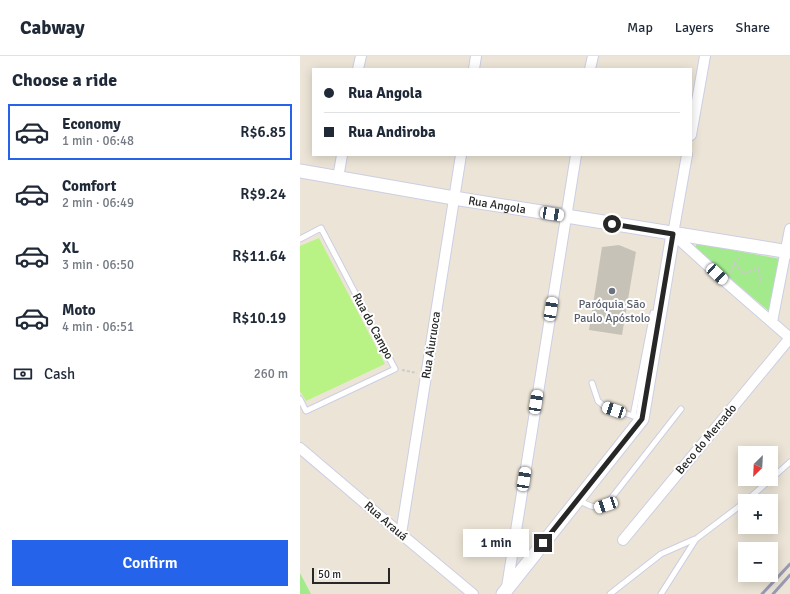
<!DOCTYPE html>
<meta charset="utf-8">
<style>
:root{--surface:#fff;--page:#f2f2f3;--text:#1f2937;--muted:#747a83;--line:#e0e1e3;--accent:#2563eb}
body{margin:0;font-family:Signika,sans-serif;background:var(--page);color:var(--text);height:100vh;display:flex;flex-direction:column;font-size:15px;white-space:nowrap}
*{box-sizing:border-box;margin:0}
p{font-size:13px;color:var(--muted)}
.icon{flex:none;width:22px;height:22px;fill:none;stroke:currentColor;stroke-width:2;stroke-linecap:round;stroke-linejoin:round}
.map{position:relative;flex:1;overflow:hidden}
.panel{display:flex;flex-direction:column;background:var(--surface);width:300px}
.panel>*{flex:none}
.banner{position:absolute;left:12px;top:12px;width:380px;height:88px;border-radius:0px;box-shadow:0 2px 10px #0003;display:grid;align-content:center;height:88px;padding:0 12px;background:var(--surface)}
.needle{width:26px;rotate:204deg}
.tools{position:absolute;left:438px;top:390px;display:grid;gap:8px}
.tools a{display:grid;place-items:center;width:40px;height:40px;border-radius:0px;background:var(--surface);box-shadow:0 2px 10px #0003;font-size:20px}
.scale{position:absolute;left:12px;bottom:10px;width:78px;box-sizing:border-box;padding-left:4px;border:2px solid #272727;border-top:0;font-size:11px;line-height:14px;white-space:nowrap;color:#272727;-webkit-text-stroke:3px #fff;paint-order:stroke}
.end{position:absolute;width:18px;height:18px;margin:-9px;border:5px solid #272727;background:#fff;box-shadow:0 0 0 2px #fff}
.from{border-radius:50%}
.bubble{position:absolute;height:28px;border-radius:0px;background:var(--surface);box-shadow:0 2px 10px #0003;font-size:13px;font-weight:600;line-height:28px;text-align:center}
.car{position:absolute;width:12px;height:24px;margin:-12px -6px;border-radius:5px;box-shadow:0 0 3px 1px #0007;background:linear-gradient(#fff 24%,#345 0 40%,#fff 0 76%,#345 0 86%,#fff 0)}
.banner b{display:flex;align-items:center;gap:14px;height:38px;font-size:15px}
.banner b+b{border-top:1px solid var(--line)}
.banner i{width:10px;height:10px;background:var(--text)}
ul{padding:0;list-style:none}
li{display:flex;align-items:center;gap:12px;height:56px;margin:0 8px 6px;padding:0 4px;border:2px solid transparent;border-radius:0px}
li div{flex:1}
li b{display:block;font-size:15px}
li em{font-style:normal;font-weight:600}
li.selected{border-color:var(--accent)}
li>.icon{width:36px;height:36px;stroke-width:1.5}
h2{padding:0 12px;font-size:18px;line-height:48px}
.pay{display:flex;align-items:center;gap:10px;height:44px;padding:0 12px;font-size:15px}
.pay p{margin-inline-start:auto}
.button{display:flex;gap:8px;margin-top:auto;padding:8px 12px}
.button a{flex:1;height:46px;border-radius:0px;background:var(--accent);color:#fff;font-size:16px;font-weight:600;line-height:46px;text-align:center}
header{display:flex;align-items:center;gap:24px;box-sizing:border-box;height:56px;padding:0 20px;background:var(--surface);border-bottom:1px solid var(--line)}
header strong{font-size:19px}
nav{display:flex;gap:22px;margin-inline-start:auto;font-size:14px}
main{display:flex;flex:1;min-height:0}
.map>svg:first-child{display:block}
.green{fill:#a2ea8c}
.pitch{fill:#b9f386}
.building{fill:#c7c2b7}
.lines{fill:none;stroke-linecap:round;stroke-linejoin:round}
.service-casing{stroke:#cccee3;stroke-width:7}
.minor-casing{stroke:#cccee3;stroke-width:12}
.tertiary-casing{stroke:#cccee3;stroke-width:15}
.path{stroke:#cbcbcb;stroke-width:2;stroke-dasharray:3 2;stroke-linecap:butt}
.service{stroke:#fff;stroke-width:5}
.minor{stroke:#fff;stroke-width:10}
.tertiary{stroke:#fff;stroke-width:13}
.rail{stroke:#999ab4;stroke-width:3}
.route{stroke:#272727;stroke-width:5}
.worship-dot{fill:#6b7280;stroke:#fff;stroke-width:1.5}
.labels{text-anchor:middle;stroke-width:4;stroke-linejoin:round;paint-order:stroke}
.street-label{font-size:12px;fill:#272727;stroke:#fff}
.worship-label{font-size:12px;fill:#5b616d;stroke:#fff}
</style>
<header>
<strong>Cabway</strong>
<nav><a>Map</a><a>Layers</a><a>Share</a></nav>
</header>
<main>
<section class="panel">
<h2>Choose a ride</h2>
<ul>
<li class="selected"><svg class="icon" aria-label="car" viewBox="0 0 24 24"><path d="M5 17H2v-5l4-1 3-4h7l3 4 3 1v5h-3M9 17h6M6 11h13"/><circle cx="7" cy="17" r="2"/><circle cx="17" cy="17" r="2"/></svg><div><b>Economy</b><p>1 min · 06:48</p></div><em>R$6.85</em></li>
<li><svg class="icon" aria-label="car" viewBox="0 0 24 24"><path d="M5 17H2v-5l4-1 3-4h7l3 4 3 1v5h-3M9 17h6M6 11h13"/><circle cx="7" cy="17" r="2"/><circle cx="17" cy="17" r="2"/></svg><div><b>Comfort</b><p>2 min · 06:49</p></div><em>R$9.24</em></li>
<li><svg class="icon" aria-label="car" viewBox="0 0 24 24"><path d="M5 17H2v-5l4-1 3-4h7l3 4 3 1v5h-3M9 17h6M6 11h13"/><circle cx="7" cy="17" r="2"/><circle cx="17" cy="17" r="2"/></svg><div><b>XL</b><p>3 min · 06:50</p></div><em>R$11.64</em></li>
<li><svg class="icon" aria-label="car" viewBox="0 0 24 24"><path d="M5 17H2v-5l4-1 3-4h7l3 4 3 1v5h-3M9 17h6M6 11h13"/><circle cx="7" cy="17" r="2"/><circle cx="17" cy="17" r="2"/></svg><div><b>Moto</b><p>4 min · 06:51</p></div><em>R$10.19</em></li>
</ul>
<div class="pay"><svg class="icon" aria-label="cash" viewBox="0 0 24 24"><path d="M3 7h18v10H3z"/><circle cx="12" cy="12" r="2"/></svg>Cash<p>260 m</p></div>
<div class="button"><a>Confirm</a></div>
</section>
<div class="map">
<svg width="490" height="538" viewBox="0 0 490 538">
<rect width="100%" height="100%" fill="#ece5d7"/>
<path class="green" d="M397 187 480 203 471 257 395 192Z
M0 517 11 538H0Z"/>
<path class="pitch" d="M19 182 85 308 6 345 0 335V190Z"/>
<path class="building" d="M319 189 336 196 322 279 289 274 302 191Z"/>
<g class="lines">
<g class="service-casing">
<path id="service" d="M0 183 21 172 95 313 6 355 0 343
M292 327 298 345 304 350 333 360
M341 363 333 360 353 257
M471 423 490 406
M279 444C289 450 294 453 306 449L381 353
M446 445 471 423
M310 538 361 498 395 483
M361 538 396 483 445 446"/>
</g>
<g class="minor-casing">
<path id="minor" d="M58 13 61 0
M174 13 176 0
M290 13 293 0
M391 79 405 0
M387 99 373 178 428 228 490 282
M38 122 42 99
M472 266 490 173
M0 392 101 478 173 538
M101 478 161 99
M323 484 490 282
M207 531 276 99"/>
</g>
<g class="tertiary-casing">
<g id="tertiary">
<path id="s1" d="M0 115 154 142 490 196"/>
<path d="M203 538 342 363 373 178"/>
</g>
</g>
<path class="path" d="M434 207 444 218 458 212 461 228
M431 217 434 207 442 199
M102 314 117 317"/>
<use href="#service" class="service"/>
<use href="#minor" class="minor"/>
<use href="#tertiary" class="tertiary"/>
<path class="rail" d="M462 538 490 508
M473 538 490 519"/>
</g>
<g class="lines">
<path class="route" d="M243 487 342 363 373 178 312 168"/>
</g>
<circle class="worship-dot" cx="312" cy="235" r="4"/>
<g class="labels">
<g class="street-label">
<text dy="4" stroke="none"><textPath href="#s1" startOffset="200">Rua Angola</textPath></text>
<text transform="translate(73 270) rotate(62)" y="4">Rua do Campo</text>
<text transform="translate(131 289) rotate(-81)" y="4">Rua Aiuruoca</text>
<text transform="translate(406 383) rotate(-50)" y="4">Beco do Mercado</text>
<text transform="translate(86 465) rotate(41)" y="4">Rua Arauá</text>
</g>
<g class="worship-label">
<text x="312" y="252">Paróquia São<tspan x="312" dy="14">Paulo Apóstolo</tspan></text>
</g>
</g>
</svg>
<div class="tools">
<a><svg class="needle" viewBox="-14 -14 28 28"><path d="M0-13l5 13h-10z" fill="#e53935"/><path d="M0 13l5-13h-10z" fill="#747a83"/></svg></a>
<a>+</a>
<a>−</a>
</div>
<div class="scale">50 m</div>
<i class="end from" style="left:312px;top:168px"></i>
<i class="end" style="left:243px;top:487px"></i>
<div class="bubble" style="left:163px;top:473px;width:66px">1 min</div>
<i class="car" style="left:252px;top:158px;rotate:99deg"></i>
<i class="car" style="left:417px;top:218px;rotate:133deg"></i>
<i class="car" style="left:251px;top:253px;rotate:9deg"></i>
<i class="car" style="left:236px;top:346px;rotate:9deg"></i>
<i class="car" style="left:314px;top:354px;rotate:289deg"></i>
<i class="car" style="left:224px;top:423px;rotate:9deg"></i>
<i class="car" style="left:306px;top:449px;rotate:251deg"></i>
<div class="banner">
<b><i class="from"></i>Rua Angola</b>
<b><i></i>Rua Andiroba</b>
</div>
</div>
</main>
